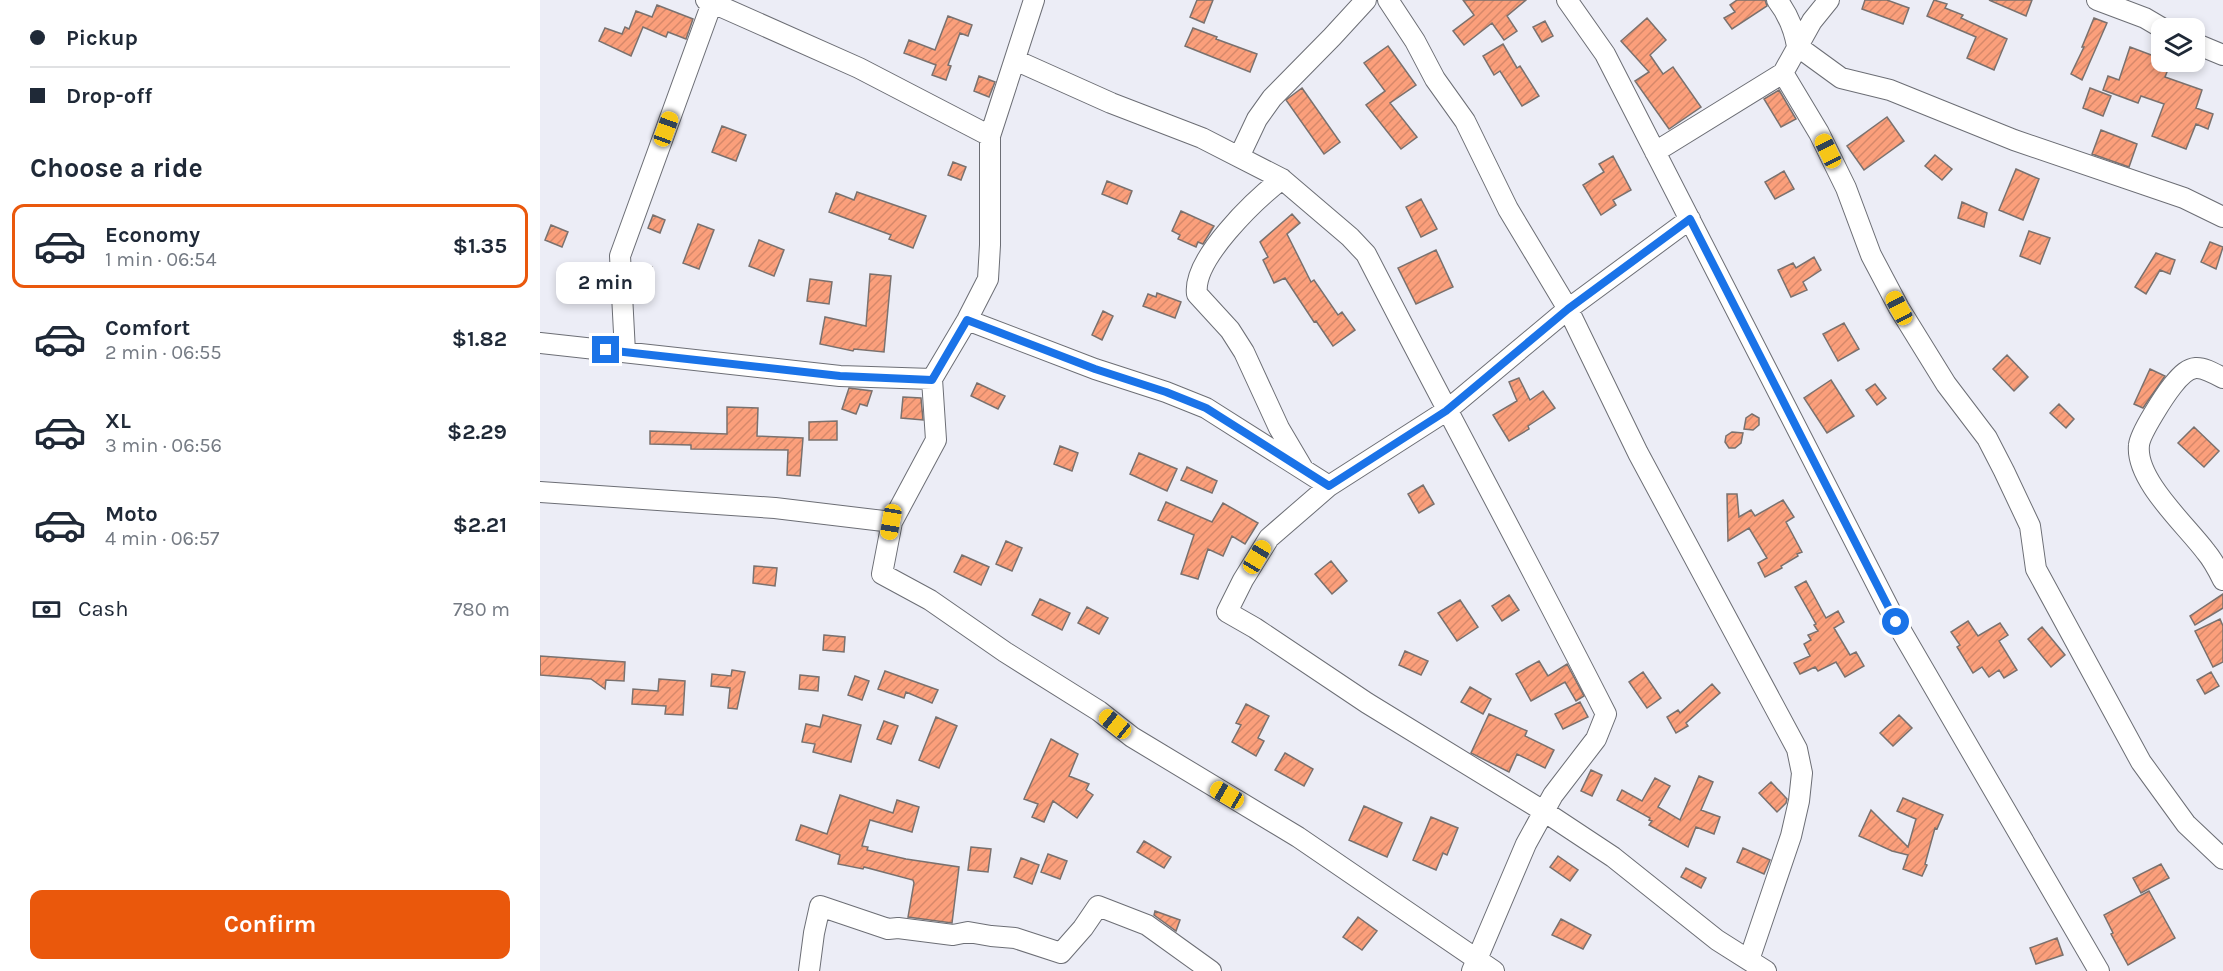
<!DOCTYPE html>
<meta charset="utf-8">
<style>
:root{--surface:#fff;--page:#f2f2f3;--text:#1f2937;--muted:#747a83;--line:#e0e1e3;--accent:#ea580c}
body{margin:0;font-family:Karla,sans-serif;background:var(--page);color:var(--text);height:100vh;display:flex;flex-direction:column;font-size:22px;white-space:nowrap}
*{box-sizing:border-box;margin:0}
p{font-size:20px;color:var(--muted)}
.icon{flex:none;width:33px;height:33px;fill:none;stroke:currentColor;stroke-width:2;stroke-linecap:round;stroke-linejoin:round}
.map{position:relative;flex:1;overflow:hidden}
.side{display:flex;flex-direction:column;background:var(--surface);width:540px}
.side>*{flex:none}
.top-card{display:grid;align-content:center;height:132px;padding:0 30px;background:var(--surface)}
.fabs{position:absolute;left:1611px;top:18px;display:grid;gap:12px}
.fabs a{display:grid;place-items:center;width:54px;height:54px;border-radius:12px;background:var(--surface);box-shadow:0 3px 9px #0003;font-size:30px}
.end{position:absolute;width:27px;height:27px;margin:-14px;border:8px solid #1a73e8;background:#fff;box-shadow:0 0 0 3px #fff}
.from{border-radius:50%}
.bubble{position:absolute;height:42px;border-radius:12px;background:var(--surface);box-shadow:0 3px 9px #0003;font-size:20px;font-weight:700;line-height:42px;text-align:center}
.car{position:absolute;width:18px;height:36px;margin:-18px -9px;border-radius:8px;box-shadow:0 0 4px 2px #0007;background:linear-gradient(#f5c518 24%,#345 0 40%,#f5c518 0 76%,#345 0 86%,#f5c518 0)}
.top-card b{display:flex;align-items:center;gap:21px;height:57px;font-size:22px}
.top-card b+b{border-top:2px solid var(--line)}
.top-card i{width:15px;height:15px;background:var(--text)}
ul{padding:0;list-style:none}
li{display:flex;align-items:center;gap:18px;height:84px;margin:0 12px 9px;padding:0 18px;border:3px solid transparent;border-radius:12px}
li div{flex:1}
li b{display:block;font-size:22px}
li em{font-style:normal;font-weight:700}
li.on{border-color:var(--accent)}
li>.icon{width:54px;height:54px;stroke-width:1.5}
h2{padding:0 30px;font-size:27px;line-height:72px}
.pay{display:flex;align-items:center;gap:15px;height:66px;padding:0 30px;font-size:22px}
.pay p{margin-inline-start:auto}
.action{display:flex;gap:12px;margin-top:auto;padding:12px 30px}
.action a{flex:1;height:69px;border-radius:12px;background:var(--accent);color:#fff;font-size:24px;font-weight:700;line-height:69px;text-align:center}
main{display:flex;flex:1;min-height:0}
.map>svg:first-child{display:block}
.building{fill:url(#building-hatch);stroke:#7a716e;stroke-width:1.5}
.lines{fill:none;stroke-linecap:round;stroke-linejoin:round}
.minor-casing{stroke:#6c6e75;stroke-width:22}
.minor{stroke:#fff;stroke-width:20}
.route{stroke:#1a73e8;stroke-width:8}
</style>
<main>
<section class="side">
<div class="top-card">
<b><i class="from"></i>Pickup</b>
<b><i></i>Drop-off</b>
</div>
<h2>Choose a ride</h2>
<ul>
<li class="on"><svg class="icon" aria-label="car" viewBox="0 0 24 24"><path d="M5 17H2v-5l4-1 3-4h7l3 4 3 1v5h-3M9 17h6M6 11h13"/><circle cx="7" cy="17" r="2"/><circle cx="17" cy="17" r="2"/></svg><div><b>Economy</b><p>1 min · 06:54</p></div><em>$1.35</em></li>
<li><svg class="icon" aria-label="car" viewBox="0 0 24 24"><path d="M5 17H2v-5l4-1 3-4h7l3 4 3 1v5h-3M9 17h6M6 11h13"/><circle cx="7" cy="17" r="2"/><circle cx="17" cy="17" r="2"/></svg><div><b>Comfort</b><p>2 min · 06:55</p></div><em>$1.82</em></li>
<li><svg class="icon" aria-label="car" viewBox="0 0 24 24"><path d="M5 17H2v-5l4-1 3-4h7l3 4 3 1v5h-3M9 17h6M6 11h13"/><circle cx="7" cy="17" r="2"/><circle cx="17" cy="17" r="2"/></svg><div><b>XL</b><p>3 min · 06:56</p></div><em>$2.29</em></li>
<li><svg class="icon" aria-label="car" viewBox="0 0 24 24"><path d="M5 17H2v-5l4-1 3-4h7l3 4 3 1v5h-3M9 17h6M6 11h13"/><circle cx="7" cy="17" r="2"/><circle cx="17" cy="17" r="2"/></svg><div><b>Moto</b><p>4 min · 06:57</p></div><em>$2.21</em></li>
</ul>
<div class="pay"><svg class="icon" aria-label="cash" viewBox="0 0 24 24"><path d="M3 7h18v10H3z"/><circle cx="12" cy="12" r="2"/></svg>Cash<p>780 m</p></div>
<div class="action"><a>Confirm</a></div>
</section>
<div class="map">
<svg width="1683" height="971" viewBox="0 0 1683 971">
<defs>
<pattern id="building-hatch" width="6" height="6" patternUnits="userSpaceOnUse" patternTransform="scale(1.5)"><rect width="6" height="6" fill="#fb9f7b"/><path d="M-1 1l2-2M0 6l6-6M5 7l2-2" fill="none" stroke="#d6886a"/></pattern>
</defs>
<rect width="100%" height="100%" fill="#ecedf6"/>
<path class="building" d="M657 0H673L664 23 650 17Z
M923 0H986L967 16 977 31 964 40 952 23 924 45 913 31 934 15Z
M1197 0H1225L1227 6 1192 29 1184 18 1195 12 1190 5Z
M1325 0H1347L1369 8 1363 24 1322 9Z
M1394 0 1407 4 1405 8 1423 15 1421 18 1467 39 1454 70 1427 58 1436 37 1387 16Z
M1449 0H1492L1486 16Z
M117 5 153 19 146 39 128 32 126 37 103 27 91 56 59 41 65 28 82 34 85 27 89 29 96 11 112 17Z
M408 16 432 25 428 36 420 33 408 65 411 66 406 80 392 75 396 65 364 53 369 40 395 50Z
M1107 18 1126 40 1110 55 1123 74 1133 67 1161 107 1129 129 1095 81 1109 72 1081 41Z
M1554 18 1567 23 1542 80 1531 74 1544 47H1542Z
M1005 21 1013 36 1002 42 993 27Z
M653 28 677 37 676 39 717 54 710 72 645 46Z
M963 44 977 68 980 66 999 96 982 106 960 71 954 75 943 56Z
M848 46 876 85 850 103 877 137 861 149 826 105 845 91 824 63Z
M1590 47 1622 59V62H1631L1625 77 1662 90 1656 108 1673 114 1668 129 1656 124 1646 149 1612 136 1624 104 1601 96 1598 103 1563 90 1568 76 1579 80Z
M439 76 455 82 449 97 434 91Z
M762 88 800 142 784 154 746 100Z
M1550 88 1571 96 1563 116 1543 108Z
M1239 90 1256 119 1241 127 1224 99Z
M1347 117 1364 141 1324 170 1307 146Z
M182 126 206 135 196 161 172 152Z
M1561 130 1597 144 1589 167 1552 154Z
M1395 155 1412 169 1402 180 1385 166Z
M1073 156 1091 190 1073 200 1076 205 1061 215 1043 185 1064 172 1059 164Z
M413 162 426 167 421 180 408 175Z
M1476 169 1499 179 1483 220 1459 210Z
M1244 171 1254 189 1235 199 1225 182Z
M567 181 592 191 587 204 562 194Z
M317 192 386 216 373 248 349 239 351 235 289 212 296 193 314 200Z
M881 199 897 229 881 237 866 207Z
M1422 202 1447 213 1444 227 1418 218Z
M641 211 674 226 663 244 658 242 656 247 638 239 640 235 632 231Z
M752 214 760 223 747 234 771 282 774 280 798 315 802 312 815 330 793 346 776 321 774 322 745 278 734 283 723 260 728 257 720 242Z
M113 215 125 220 120 233 108 228Z
M158 224 174 230 159 269 143 263Z
M11 225 28 232 22 247 5 240Z
M1489 231 1510 238 1500 264 1480 256Z
M219 240 244 250 234 276 209 266Z
M1670 242 1683 247 1676 269 1661 262Z
M896 250 913 287 876 304 858 268Z
M1616 253 1635 260 1630 274 1620 270 1606 294 1595 287Z
M1274 257 1281 270 1263 282 1267 290 1251 297 1238 270 1253 263 1256 268Z
M97 265 112 267 108 295 94 293Z
M330 274 351 276 344 352 314 349 313 351 280 344 285 317 326 326Z
M270 279 292 282 289 304 267 301Z
M617 293 641 302 635 318 603 306 608 294 616 297Z
M563 311 573 316 562 340 552 335Z
M1304 323 1319 349 1298 361 1283 334Z
M1467 355 1488 377 1474 391 1453 369Z
M1610 369 1625 376 1603 408 1594 404Z
M979 378 990 400 1003 391 1015 408 988 426 989 429 969 441 953 415 977 401 969 382Z
M1291 380 1314 416 1287 433 1264 398Z
M437 383 465 396 458 409 431 396Z
M1335 384 1346 398 1337 405 1326 390Z
M309 388 332 391 327 406 320 404 316 414 302 409Z
M363 397 381 398 383 420 361 418Z
M1519 404 1534 419 1526 428 1510 413Z
M187 407 218 408 217 436 263 438 260 476 247 475 248 450 151 449V445L110 444V431L187 434Z
M1212 414 1219 418V425L1213 430 1204 429 1206 418Z
M297 421V440H269V422Z
M1654 427 1679 451 1664 467 1638 443Z
M1192 432 1203 433 1201 443 1195 448H1189L1185 442 1186 436Z
M520 446 538 453 532 471 514 464Z
M599 453 637 469 627 491 590 474Z
M647 467 677 481 672 493 641 480Z
M883 485 894 504 879 513 868 494Z
M1187 494H1197L1199 517 1211 510 1215 516 1243 500 1254 517 1246 522 1262 552 1257 554 1258 556 1241 566 1242 568 1225 577 1218 563 1227 558 1209 528 1188 541Z
M626 502 672 522 683 503 718 523 705 544 692 536 683 556 668 549 658 579 641 574 654 535 618 520Z
M466 541 482 548 472 571 456 564Z
M422 555 449 567 441 585 414 572Z
M791 561 807 581 792 594 775 574Z
M214 566 237 568 235 586 213 583Z
M1266 581 1286 618 1298 611 1304 622 1294 628 1310 655 1316 652 1324 666 1305 677 1296 662 1278 671 1275 667 1260 674 1254 663 1270 656 1264 644 1271 640 1268 635 1278 631 1274 625 1276 624 1255 587Z
M1683 594V608L1655 625 1650 616Z
M969 595 979 610 962 621 952 606Z
M500 599 530 613 522 630 492 615Z
M920 600 938 627 917 641 898 613Z
M547 607 568 618 559 634 538 623Z
M1680 619 1683 626V662L1673 667 1655 631Z
M1428 621 1438 636 1460 623 1468 635 1459 641 1477 670 1464 678 1459 670 1449 677 1442 667 1433 673 1417 647 1420 645 1411 632Z
M1502 627 1525 655 1511 667 1488 639Z
M284 635 305 637 304 652 283 650Z
M865 651 888 661 881 675 859 665Z
M0 656 85 662 84 681 66 680 65 689 51 679 0 675Z
M999 661 1008 676 1027 664 1044 696 1036 701 1025 682 991 701 976 674Z
M192 670 205 672 197 709 188 708 190 688 171 686 172 674 191 676Z
M345 671 398 690 392 703 366 692 364 698 338 689Z
M1103 672 1121 698 1107 708 1089 682Z
M1671 672 1679 686 1665 694 1657 680Z
M260 675 279 677 278 691 259 689Z
M315 676 329 681 322 700 308 695Z
M119 679 145 681 143 715 125 714 126 706 92 704 93 689 118 691Z
M1172 684 1180 693 1146 723 1148 726 1136 733 1127 717 1138 710 1140 713Z
M930 687 951 699 943 714 921 702Z
M1040 702 1048 717 1023 729 1015 714Z
M706 704 729 716 718 738 724 741 716 756 692 742 701 725 696 723Z
M949 714 987 731 985 736 1014 750 1005 768 977 754 969 772 931 753Z
M283 715 321 725 311 762 273 752 275 744 262 742 266 724 280 727Z
M1359 715 1372 728 1353 746 1340 733Z
M396 717 417 726 399 768 379 760Z
M344 721 358 726 351 744 337 739Z
M511 739 538 754 529 776 549 784 546 790 553 795 537 818 513 801 504 822 492 817 498 804 484 799Z
M745 753 773 769 764 786 735 770Z
M1051 770 1062 775 1052 796 1041 791Z
M1159 776 1173 782 1161 810 1180 817 1174 834 1156 827 1148 847 1109 825 1112 821 1109 820 1110 818 1077 800 1082 790 1102 801 1115 778 1130 786 1118 807 1140 820Z
M1231 782 1247 799 1246 803 1237 812 1219 793Z
M300 795 353 813 357 800 379 807 372 832 330 820 322 846 328 847 327 850 366 859 419 867 412 923 368 917 374 883 373 880 324 867 323 869 298 864 300 855 256 840 261 825 287 834Z
M1363 798 1403 815 1397 829 1395 828 1385 864 1387 865 1382 876 1363 869 1368 855 1352 851 1319 836 1331 810 1368 847 1376 819 1357 811Z
M824 806 862 823 847 857 809 840Z
M891 817 918 828 907 855 903 853 896 870 873 860Z
M604 841 631 857 624 868 597 852Z
M431 847 451 849 448 872 428 870Z
M1203 848 1230 860 1224 874 1197 862Z
M508 854 527 861 520 879 501 872Z
M1018 856 1038 870 1030 881 1010 867Z
M481 858 499 865 492 884 474 877Z
M1621 864 1629 878 1601 893 1593 878Z
M1146 868 1166 878 1161 888 1141 877Z
M1609 891 1635 938 1588 965 1571 934 1573 933 1564 915Z
M615 911 640 920 636 931 614 915Z
M818 917 837 931 822 950 803 937Z
M1021 919 1051 935 1043 949 1012 935Z
M1517 938 1523 955 1496 964 1490 948Z"/>
<g class="lines">
<g class="minor-casing">
<path id="minor" d="M166 0 319 68 450 136
M494 0 450 136V245L448 279 427 320 392 379 396 440 352 522 342 574 390 600 465 652 559 711 592 737 758 837 954 971
M848 0 875 41 895 79 925 121 968 209 1028 309 1098 453 1257 749 1262 773 1259 801 1251 836 1209 960
M1027 0 1065 54 1356 622 1559 971
M1237 0C1248 14 1254 29 1257 46L1301 78 1350 90 1474 140 1644 198 1683 217
M1557 0 1605 18 1622 28
M1654 43 1683 55
M475 60 571 103 662 138 742 179 810 237 826 254C905 408 988 560 1066 714L1056 739 1013 795 986 844 932 971
M1243 73 1279 133 1306 188 1331 255 1359 308 1406 384 1447 438 1464 471 1490 526 1496 569 1601 762 1646 824 1683 859
M1115 152 1243 73 1272 21 1289 0
M699 157 717 119 732 98 792 37 826 0
M742 179C716 199 652 259 657 294L690 330 704 352 739 428 762 467
M427 320 555 369 626 392 666 408 789 486 906 411 1028 309 1150 219
M0 343 300 376 392 379
M85 352 80 256 173 0
M1683 378C1659 365 1651 362 1633 385 1625 395 1600 433 1599 445 1595 480 1646 525 1666 552 1673 560 1678 570 1683 580
M789 486 729 538 703 580 687 612 715 628 827 703 1005 812 1073 857 1177 940 1226 971
M0 492 235 508 352 522
M269 971 274 933 280 906 348 929 358 928 413 935 428 932 451 936 475 938 521 953 543 928 558 906 607 925 671 971"/>
</g>
<use href="#minor" class="minor"/>
</g>
<g class="lines">
<path class="route" d="M66 350 300 376 392 380 427 320 555 369 626 392 666 408 789 486 906 411 1028 309 1150 219 1356 622"/>
</g>
</svg>
<div class="fabs">
<a><svg class="icon" aria-label="layers" viewBox="0 0 24 24"><path d="M12 4l9 5-9 5-9-5zM3 14l9 5 9-5"/></svg></a>
</div>
<i class="end from" style="left:1356px;top:622px"></i>
<i class="end" style="left:66px;top:350px"></i>
<div class="bubble" style="left:16px;top:262px;width:99px">2 min</div>
<i class="car" style="left:126px;top:129px;rotate:20deg"></i>
<i class="car" style="left:1288px;top:151px;rotate:334deg"></i>
<i class="car" style="left:1359px;top:308px;rotate:332deg"></i>
<i class="car" style="left:351px;top:522px;rotate:190deg"></i>
<i class="car" style="left:717px;top:557px;rotate:31deg"></i>
<i class="car" style="left:575px;top:724px;rotate:309deg"></i>
<i class="car" style="left:687px;top:795px;rotate:300deg"></i>
</div>
</main>
